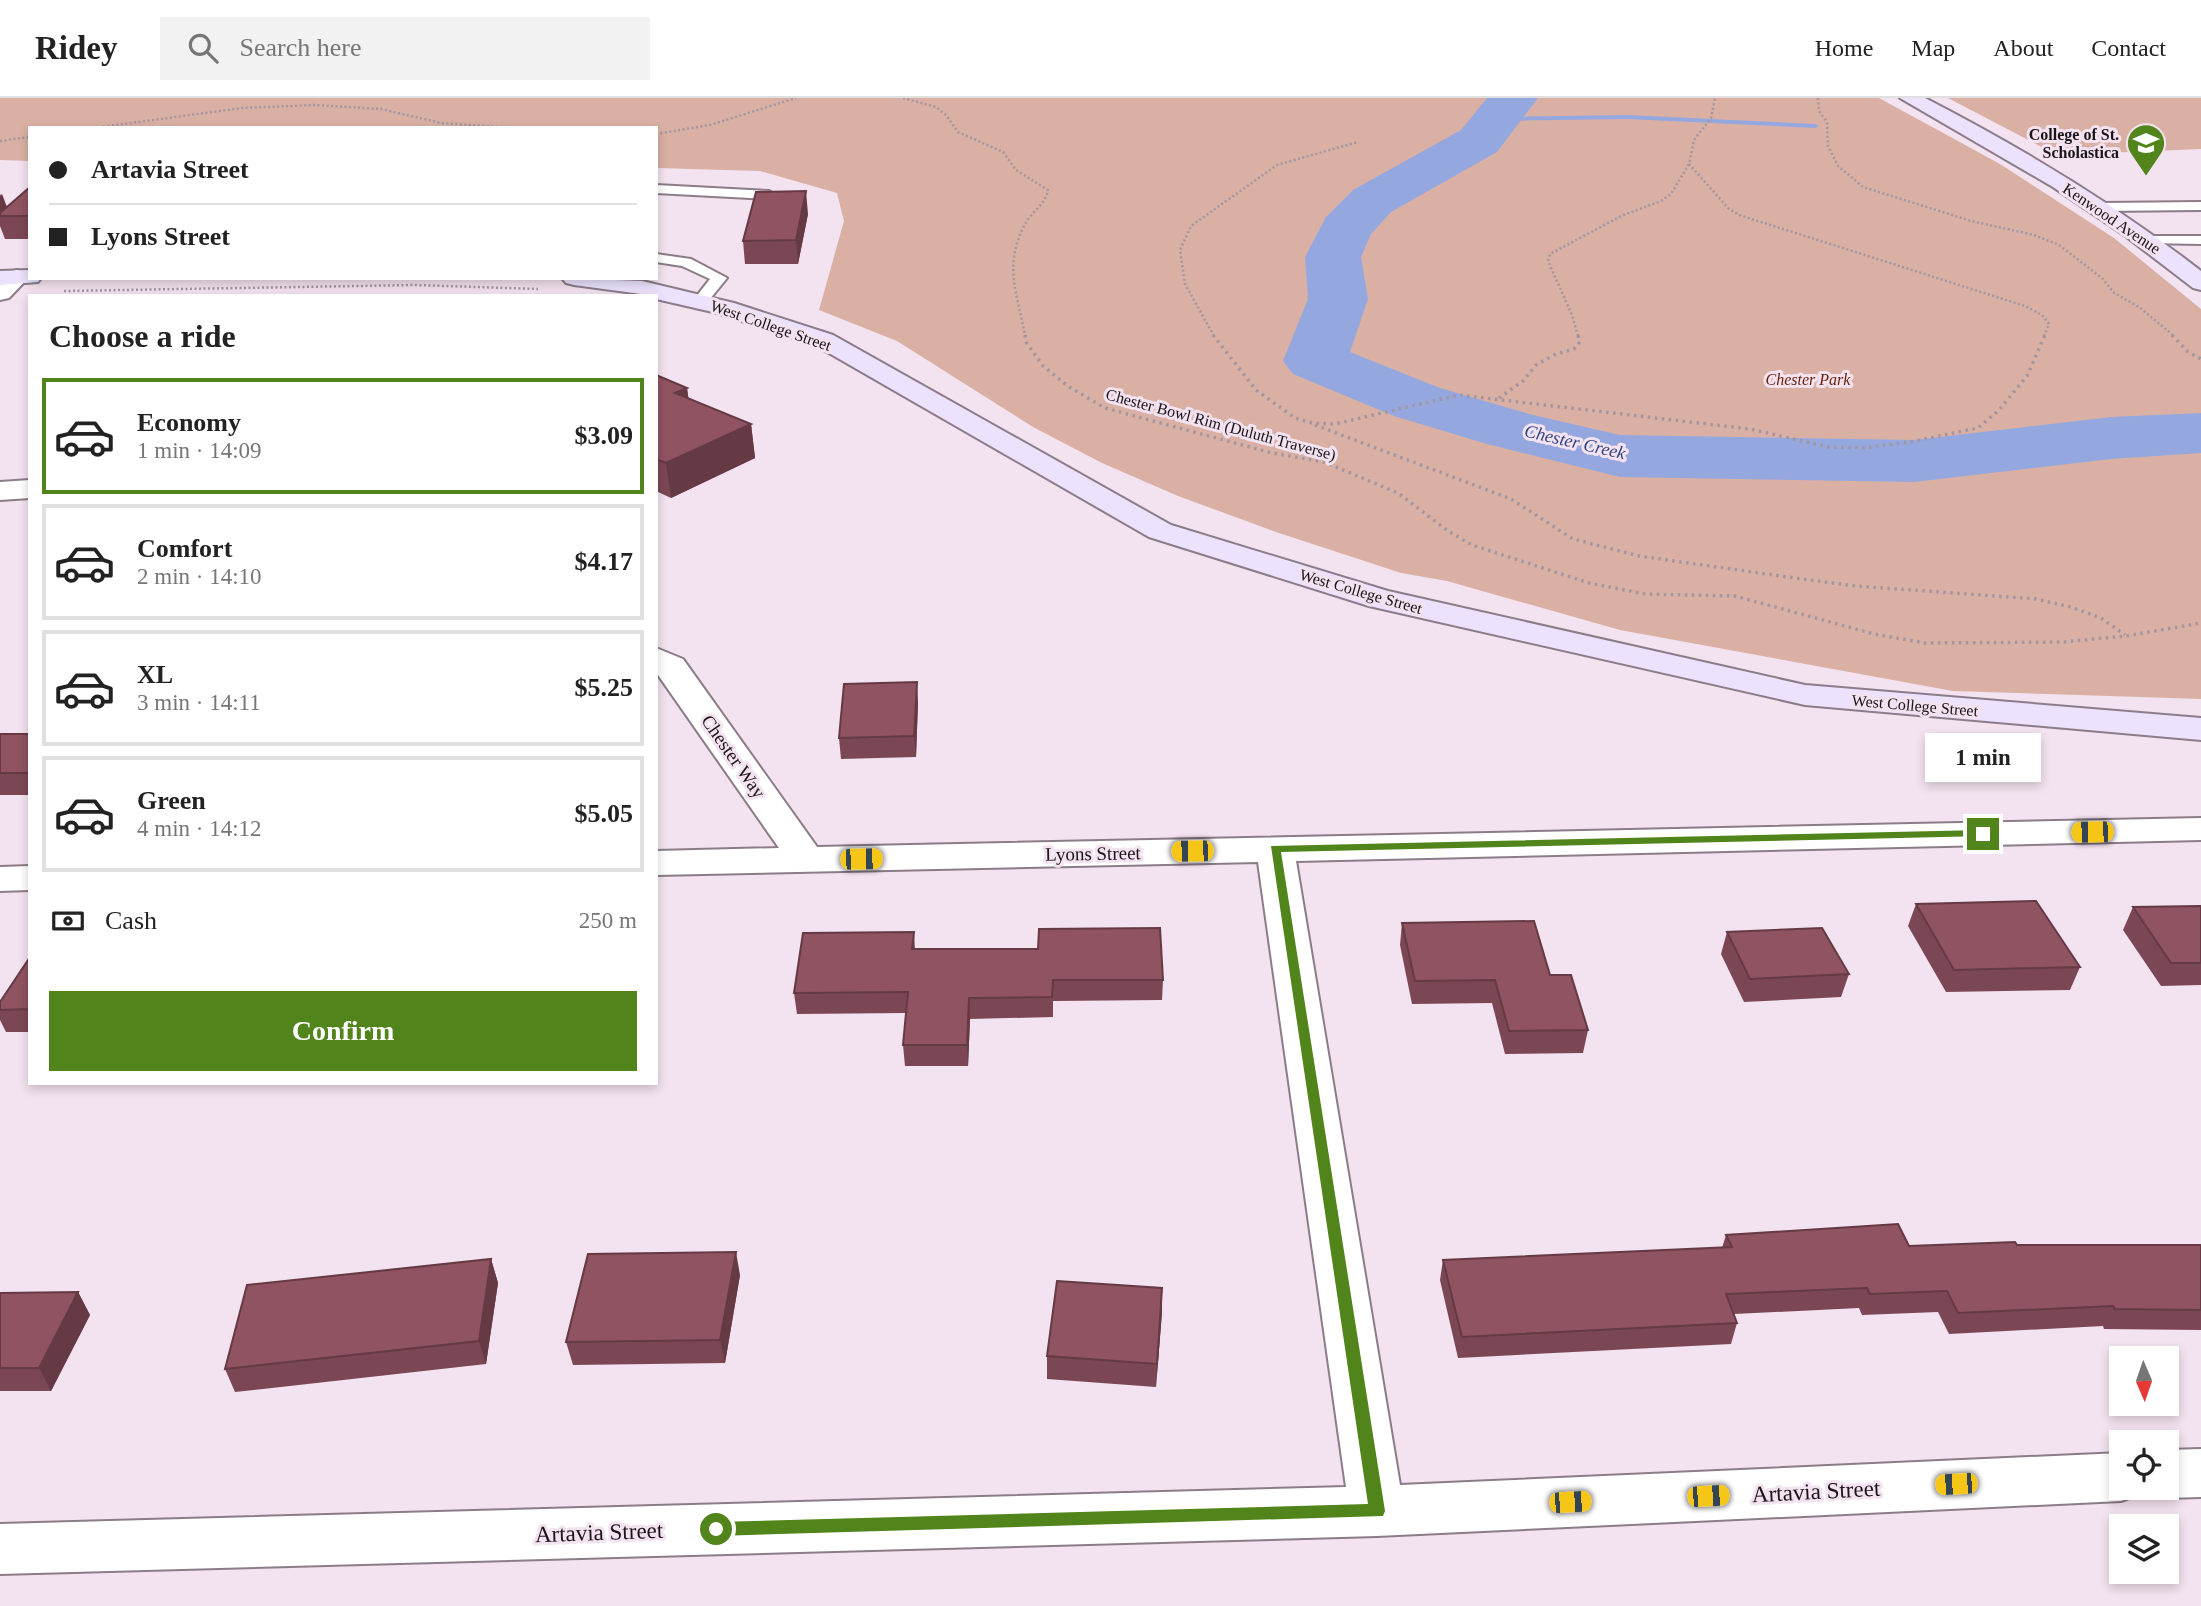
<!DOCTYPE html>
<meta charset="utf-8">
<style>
:root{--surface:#fff;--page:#f2f2f2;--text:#222;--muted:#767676;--line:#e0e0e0;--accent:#51841a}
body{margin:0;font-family:Georgia,serif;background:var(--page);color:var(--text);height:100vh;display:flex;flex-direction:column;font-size:26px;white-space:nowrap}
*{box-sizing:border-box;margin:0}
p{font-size:23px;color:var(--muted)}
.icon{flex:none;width:38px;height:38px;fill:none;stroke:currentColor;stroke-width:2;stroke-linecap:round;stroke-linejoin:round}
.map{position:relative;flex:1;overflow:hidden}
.side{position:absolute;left:28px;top:196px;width:630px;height:791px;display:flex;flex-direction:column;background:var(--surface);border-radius:0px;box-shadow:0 4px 10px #0003}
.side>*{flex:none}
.top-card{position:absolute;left:28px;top:28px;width:630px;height:154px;border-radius:0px;box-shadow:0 4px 10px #0003;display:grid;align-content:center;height:154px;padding:0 21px;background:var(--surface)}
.needle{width:46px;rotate:178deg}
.controls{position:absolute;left:2109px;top:1248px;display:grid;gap:14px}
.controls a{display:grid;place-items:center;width:70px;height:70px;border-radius:0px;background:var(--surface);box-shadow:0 4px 10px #0003;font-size:35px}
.end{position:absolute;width:32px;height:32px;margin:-16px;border:9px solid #51841a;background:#fff;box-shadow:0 0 0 4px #fff}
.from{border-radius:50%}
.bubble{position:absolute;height:49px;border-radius:0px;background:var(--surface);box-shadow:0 4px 10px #0003;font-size:23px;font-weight:700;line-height:49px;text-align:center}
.car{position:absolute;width:21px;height:42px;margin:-21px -10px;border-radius:9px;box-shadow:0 0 5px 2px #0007;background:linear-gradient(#f5c518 24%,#345 0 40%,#f5c518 0 76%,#345 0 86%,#f5c518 0)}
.top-card b{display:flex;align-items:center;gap:24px;height:66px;font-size:26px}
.top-card b+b{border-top:2px solid var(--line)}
.top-card i{width:18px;height:18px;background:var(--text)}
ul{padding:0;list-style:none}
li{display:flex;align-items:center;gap:21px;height:116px;margin:0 14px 10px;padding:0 7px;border:4px solid var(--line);border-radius:0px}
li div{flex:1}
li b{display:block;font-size:26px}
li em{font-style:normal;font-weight:700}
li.selected{border-color:var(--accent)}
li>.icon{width:63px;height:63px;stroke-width:1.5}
h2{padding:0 21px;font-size:32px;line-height:84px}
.pay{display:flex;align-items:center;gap:18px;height:77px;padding:0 21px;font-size:26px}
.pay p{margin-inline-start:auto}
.action{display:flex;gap:14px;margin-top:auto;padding:14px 21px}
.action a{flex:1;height:80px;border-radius:0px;background:var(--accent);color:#fff;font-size:28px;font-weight:700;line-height:80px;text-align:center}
header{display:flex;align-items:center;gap:42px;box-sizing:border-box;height:98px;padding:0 35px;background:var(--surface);border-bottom:2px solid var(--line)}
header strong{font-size:33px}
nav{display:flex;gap:38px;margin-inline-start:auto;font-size:24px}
.search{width:490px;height:63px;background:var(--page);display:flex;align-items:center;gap:18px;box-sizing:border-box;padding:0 24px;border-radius:0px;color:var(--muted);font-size:26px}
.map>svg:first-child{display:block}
.green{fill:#dab0a4}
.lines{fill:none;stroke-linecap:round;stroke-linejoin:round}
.stream{fill:#94a8df;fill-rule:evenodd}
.river{fill:#94a8df;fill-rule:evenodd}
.lane-casing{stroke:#8b7c88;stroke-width:4}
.street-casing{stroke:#8b7c88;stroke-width:4}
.secondary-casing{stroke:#8b7c88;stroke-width:4}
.path-far1{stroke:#a396a1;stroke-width:2.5;stroke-dasharray:2 2.5;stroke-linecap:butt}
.path{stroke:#a396a1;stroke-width:3.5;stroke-dasharray:2.5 4.5;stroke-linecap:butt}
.lane{fill:#fff;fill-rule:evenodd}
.street{fill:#fff;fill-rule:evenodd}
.secondary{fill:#ece2fe;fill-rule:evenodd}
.wall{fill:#7c4754}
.shaded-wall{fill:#653a45}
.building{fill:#905362;stroke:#653a45;stroke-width:2}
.route{fill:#51841a}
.labels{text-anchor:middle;stroke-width:6;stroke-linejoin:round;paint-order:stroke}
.far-poi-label{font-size:16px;font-weight:bold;fill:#1a1419;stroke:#f3e2ef;text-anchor:end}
.far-street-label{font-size:16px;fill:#1a1419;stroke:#f3e2ef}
.far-park-label{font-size:16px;font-style:italic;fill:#6a1e06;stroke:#f3e2ef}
.far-water-label{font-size:18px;font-style:italic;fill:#304485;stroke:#f3e2ef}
.street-label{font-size:19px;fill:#1a1419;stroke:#f3e2ef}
.near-street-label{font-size:23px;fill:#1a1419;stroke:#f3e2ef}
</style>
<header>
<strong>Ridey</strong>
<div class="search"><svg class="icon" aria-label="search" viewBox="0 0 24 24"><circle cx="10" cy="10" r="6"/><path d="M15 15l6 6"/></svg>Search here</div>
<nav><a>Home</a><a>Map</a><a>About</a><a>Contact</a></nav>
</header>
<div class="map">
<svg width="2201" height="1508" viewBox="0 0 2201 1508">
<rect width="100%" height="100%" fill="#f3e2ef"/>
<path class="green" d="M0 0H1879L2000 66 2114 140 2201 211V601L1953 593 1620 532 1447 483 1401 475 1276 434 1178 398 1102 365 1033 329 897 243 819 212 844 123 837 95 760 73 656 70V30H30V63L0 62Z
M1948 0H2201V51L2057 57Z"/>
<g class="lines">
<path class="stream" d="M1628 17 1815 26 1819 28 1815 30 1628 21 1496 23 1492 21 1496 19Z"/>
<path class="river" d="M1487 0H1538L1497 54 1391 114 1371 136 1361 159 1368 201 1350 254 1440 290 1529 316 1620 337 1914 342 2111 319 2201 315V355L2111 361 1914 384 1620 379 1487 346 1394 318 1293 276 1283 263 1308 201 1305 159 1326 119 1353 92 1461 32Z"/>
<g class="lane-casing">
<path id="lane" d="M656 87 769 93 776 97 769 101 656 95Z
M2201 104V112L2101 113 2094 109 2101 105Z
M2149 138H2201V146L2144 145 2142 142 2144 139Z
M656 156 691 161 727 180 705 207H695L692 204 710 181 682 168 656 164Z"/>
</g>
<g class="street-casing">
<path id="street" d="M17 172 25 174 29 179 9 200 0 202V182L9 174Z
M30 382V400L0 402V384Z
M656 550 683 561 817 749 2201 720V742L1296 763 1400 1387 2121 1355V1390H2143L2140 1396 2121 1403 1377 1438 0 1476V1426L1346 1389 1258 764 656 777V753L779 750 656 574Z
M30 768V792L0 793V769Z
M2201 1351V1399L2166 1400 2147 1393 2145 1390H2166V1352Z"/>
</g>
<g class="secondary-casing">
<path id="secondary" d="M1900 0H1925C2022 50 2115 106 2201 173V192L2193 190 2124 137 2053 89Z
M30 172V180H41L38 184 0 187V173Z
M562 180 642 183 734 205 833 237 1171 427 1388 493 1805 587 2201 620V642L1805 607 1369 508 1149 439 815 247 717 215 656 201V198L574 187 566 185Z"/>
</g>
<path class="path-far1" d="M903 0 936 9 946 17 958 34 1003 54 1016 72 1048 92C1046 106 1030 115 1024 128 1003 170 1018 196 1025 238
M1818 0 1819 13 1827 24 1828 48 1838 68 1863 89 1971 123 2034 137 2059 147 2103 181 2113 194 2139 209 2174 238
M94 30 242 10 315 7 381 11 441 25 515 30
M656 36 710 27 796 0
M0 43 30 39
M1689 66 1728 110 1739 117 2025 208 2042 217 2049 226 2044 238
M64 193 415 187 538 191
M1214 238 1185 186 1180 152 1191 128 1277 67 1358 44
M1578 238 1572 217 1548 163 1550 156 1621 118 1661 103 1671 96 1689 66 1694 42 1711 20 1715 0"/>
<path class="path" d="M1025 237 1026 244 1043 268 1069 289 1105 310 1272 355 1324 364 1398 395 1448 433 1472 447 1589 485 1645 496 1735 498 1874 536 1925 545 2063 544 2126 538 2201 525
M1213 237 1256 292 1295 320 1312 325 1335 326 1459 297 1750 331 1828 349 1863 350 1910 344 1978 330 1998 313 2027 278 2045 237
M2172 237 2188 254 2201 261
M1499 300 1523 283 1536 267 1554 257 1574 251 1580 244 1578 237
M1315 327 1511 401 1573 441 1639 458 1802 481 1856 488 2036 501 2071 509 2101 520 2125 537"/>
<use href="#lane" class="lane"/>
<use href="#street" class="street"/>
<use href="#secondary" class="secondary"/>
</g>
<path class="wall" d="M30 89V141H5L0 128V96L7 109Z
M808 116 798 166H745L743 143Z
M656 277 687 290 688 300 751 326 755 360 671 400 656 393Z
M918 604 916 659 841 661 839 640Z
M0 636H30V697H0Z
M1916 806 2080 869 2070 892 1946 894 1908 828Z
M2201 808V887L2161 888 2123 832 2133 809Z
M1402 825 1550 877 1588 932 1583 955 1505 956 1492 905 1412 906 1400 847Z
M1727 834 1849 876 1841 899 1744 904 1721 856Z
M915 851 1163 882 1162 902 1053 903V919L970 921 968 968H905L903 947 906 915 797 916 794 895Z
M30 859V934H6L0 922V904Z
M1726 1137 1909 1148 2201 1147V1232L2104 1231 2103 1228 1949 1236 1938 1214 1862 1217 1859 1210 1734 1216 1737 1225 1731 1246 1458 1260 1440 1182 1443 1162 1722 1150Z
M491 1161 498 1185 486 1266 235 1294 225 1271Z
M740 1177 725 1265 573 1267 566 1244Z
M78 1194 90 1217 51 1293H0V1195Z
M1162 1214 1156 1289 1047 1281V1258Z"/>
<path class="shaded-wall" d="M806 93 808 116 798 166 796 142Z
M2 96 10 117 0 118V98Z
M687 290 692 323 675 295Z
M751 326 755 360 671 400 666 365Z
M917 584 918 604 916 659 914 638Z
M914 834 915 854 912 851Z
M969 900 970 921 968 968 967 947Z
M736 1154 740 1177 725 1265 720 1242Z
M491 1161 498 1185 486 1266 479 1243Z
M1162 1190V1214L1156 1289 1157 1266Z
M78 1194 90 1217 51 1293 39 1270Z"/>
<path class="building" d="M30 89V118H0V115Z
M806 93 796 142 743 143 756 94Z
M656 277 687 290 675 295 751 326 666 365 656 361Z
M917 584 914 638 839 640 844 586Z
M0 636H30V675H0Z
M2036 803 2080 869 1954 872 1916 806Z
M2201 808V865H2171L2133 809Z
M1534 823 1550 877H1571L1588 932 1509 933 1495 882 1415 883 1402 825Z
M1160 830 1163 882H1053L1052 899 969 900 967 947H903L908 894 794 895 803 835 914 834 912 851H1038L1039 831Z
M1822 830 1849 876 1750 881 1727 834Z
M30 859V911L0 912V904Z
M1898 1126 1909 1148 2015 1144 2017 1147H2201V1212L2115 1211 2113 1208 1958 1215 1947 1193 1870 1196 1867 1190 1726 1196 1737 1225 1462 1239 1443 1162 1732 1149 1726 1137Z
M736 1154 720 1242 566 1244 588 1156Z
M491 1161 479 1243 225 1271 247 1187Z
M1057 1183 1162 1190 1157 1266 1047 1258Z
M78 1194 39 1270H0V1195Z"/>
<path class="route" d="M1983 732 1989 736 1987 738 1281 754 1385 1413 1383 1418 716 1438 710 1436 708 1431 710 1426 716 1424 1368 1406 1271 748Z"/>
<defs>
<g id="university-pin" transform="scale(2.0125)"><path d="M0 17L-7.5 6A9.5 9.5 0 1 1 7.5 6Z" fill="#51841a" stroke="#f3e2ef"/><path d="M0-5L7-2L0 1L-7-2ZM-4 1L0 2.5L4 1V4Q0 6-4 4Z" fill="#fff"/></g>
</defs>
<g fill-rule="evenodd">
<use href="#university-pin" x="2146" y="45"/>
</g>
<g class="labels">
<g class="far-poi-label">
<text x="2119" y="42">College of St.<tspan x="2119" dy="18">Scholastica</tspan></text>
</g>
<g class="far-street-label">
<text transform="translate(2112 120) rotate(34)" y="6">Kenwood Avenue</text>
<text transform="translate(771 227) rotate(19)" y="6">West College Street</text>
<text transform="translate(1221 326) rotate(15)" y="6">Chester Bowl Rim (Duluth Traverse)</text>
<text transform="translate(1361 493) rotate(16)" y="6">West College Street</text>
<text transform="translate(1915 607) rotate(5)" y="6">West College Street</text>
</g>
<g class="far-park-label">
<text x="1808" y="287">Chester Park</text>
</g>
<g class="far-water-label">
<text transform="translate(1575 344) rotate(13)" y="6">Chester Creek</text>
</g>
<g class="street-label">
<text transform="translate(734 658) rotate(55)" y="7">Chester Way</text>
<text transform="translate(1093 755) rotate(-1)" y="7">Lyons Street</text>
</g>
<g class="near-street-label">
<text transform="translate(1816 1393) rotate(-3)" y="8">Artavia Street</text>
<text transform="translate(599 1434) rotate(-2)" y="8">Artavia Street</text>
</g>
</g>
</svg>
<div class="controls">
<a><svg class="needle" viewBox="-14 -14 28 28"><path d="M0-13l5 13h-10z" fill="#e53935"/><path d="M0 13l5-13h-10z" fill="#767676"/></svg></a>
<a><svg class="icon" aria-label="locate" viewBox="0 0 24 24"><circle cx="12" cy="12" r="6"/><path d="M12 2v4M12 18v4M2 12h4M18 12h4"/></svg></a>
<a><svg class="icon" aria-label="layers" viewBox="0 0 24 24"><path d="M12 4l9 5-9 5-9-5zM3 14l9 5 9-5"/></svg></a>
</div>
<i class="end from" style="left:716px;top:1431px"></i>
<i class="end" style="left:1983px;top:736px"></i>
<div class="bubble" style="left:1925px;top:635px;width:116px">1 min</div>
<i class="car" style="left:2092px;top:734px;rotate:269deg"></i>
<i class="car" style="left:1192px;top:753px;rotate:269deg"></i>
<i class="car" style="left:861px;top:761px;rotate:89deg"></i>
<i class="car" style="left:1956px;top:1386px;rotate:267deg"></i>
<i class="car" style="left:1708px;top:1398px;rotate:87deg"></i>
<i class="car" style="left:1570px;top:1404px;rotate:87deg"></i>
<div class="top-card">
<b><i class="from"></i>Artavia Street</b>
<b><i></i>Lyons Street</b>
</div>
<section class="side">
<h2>Choose a ride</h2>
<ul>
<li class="selected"><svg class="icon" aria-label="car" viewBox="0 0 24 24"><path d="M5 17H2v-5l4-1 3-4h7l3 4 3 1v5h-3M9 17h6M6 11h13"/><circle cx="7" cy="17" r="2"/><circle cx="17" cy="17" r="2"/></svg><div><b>Economy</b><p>1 min · 14:09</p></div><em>$3.09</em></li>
<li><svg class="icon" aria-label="car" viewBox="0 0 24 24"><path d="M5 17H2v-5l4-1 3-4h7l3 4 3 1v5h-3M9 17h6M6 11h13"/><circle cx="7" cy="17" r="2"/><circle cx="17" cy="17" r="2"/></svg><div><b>Comfort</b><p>2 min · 14:10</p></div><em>$4.17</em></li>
<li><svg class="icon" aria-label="car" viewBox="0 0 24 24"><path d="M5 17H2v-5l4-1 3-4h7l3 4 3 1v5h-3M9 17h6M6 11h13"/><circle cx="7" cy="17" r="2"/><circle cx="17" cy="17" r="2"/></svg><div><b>XL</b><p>3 min · 14:11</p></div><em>$5.25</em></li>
<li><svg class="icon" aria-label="car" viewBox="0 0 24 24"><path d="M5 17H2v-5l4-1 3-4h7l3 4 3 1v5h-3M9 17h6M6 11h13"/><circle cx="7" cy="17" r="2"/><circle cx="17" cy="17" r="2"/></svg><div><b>Green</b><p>4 min · 14:12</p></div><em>$5.05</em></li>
</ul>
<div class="pay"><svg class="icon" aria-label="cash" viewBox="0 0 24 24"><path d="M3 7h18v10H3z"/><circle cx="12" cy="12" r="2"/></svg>Cash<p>250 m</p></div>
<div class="action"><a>Confirm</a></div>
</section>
</div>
